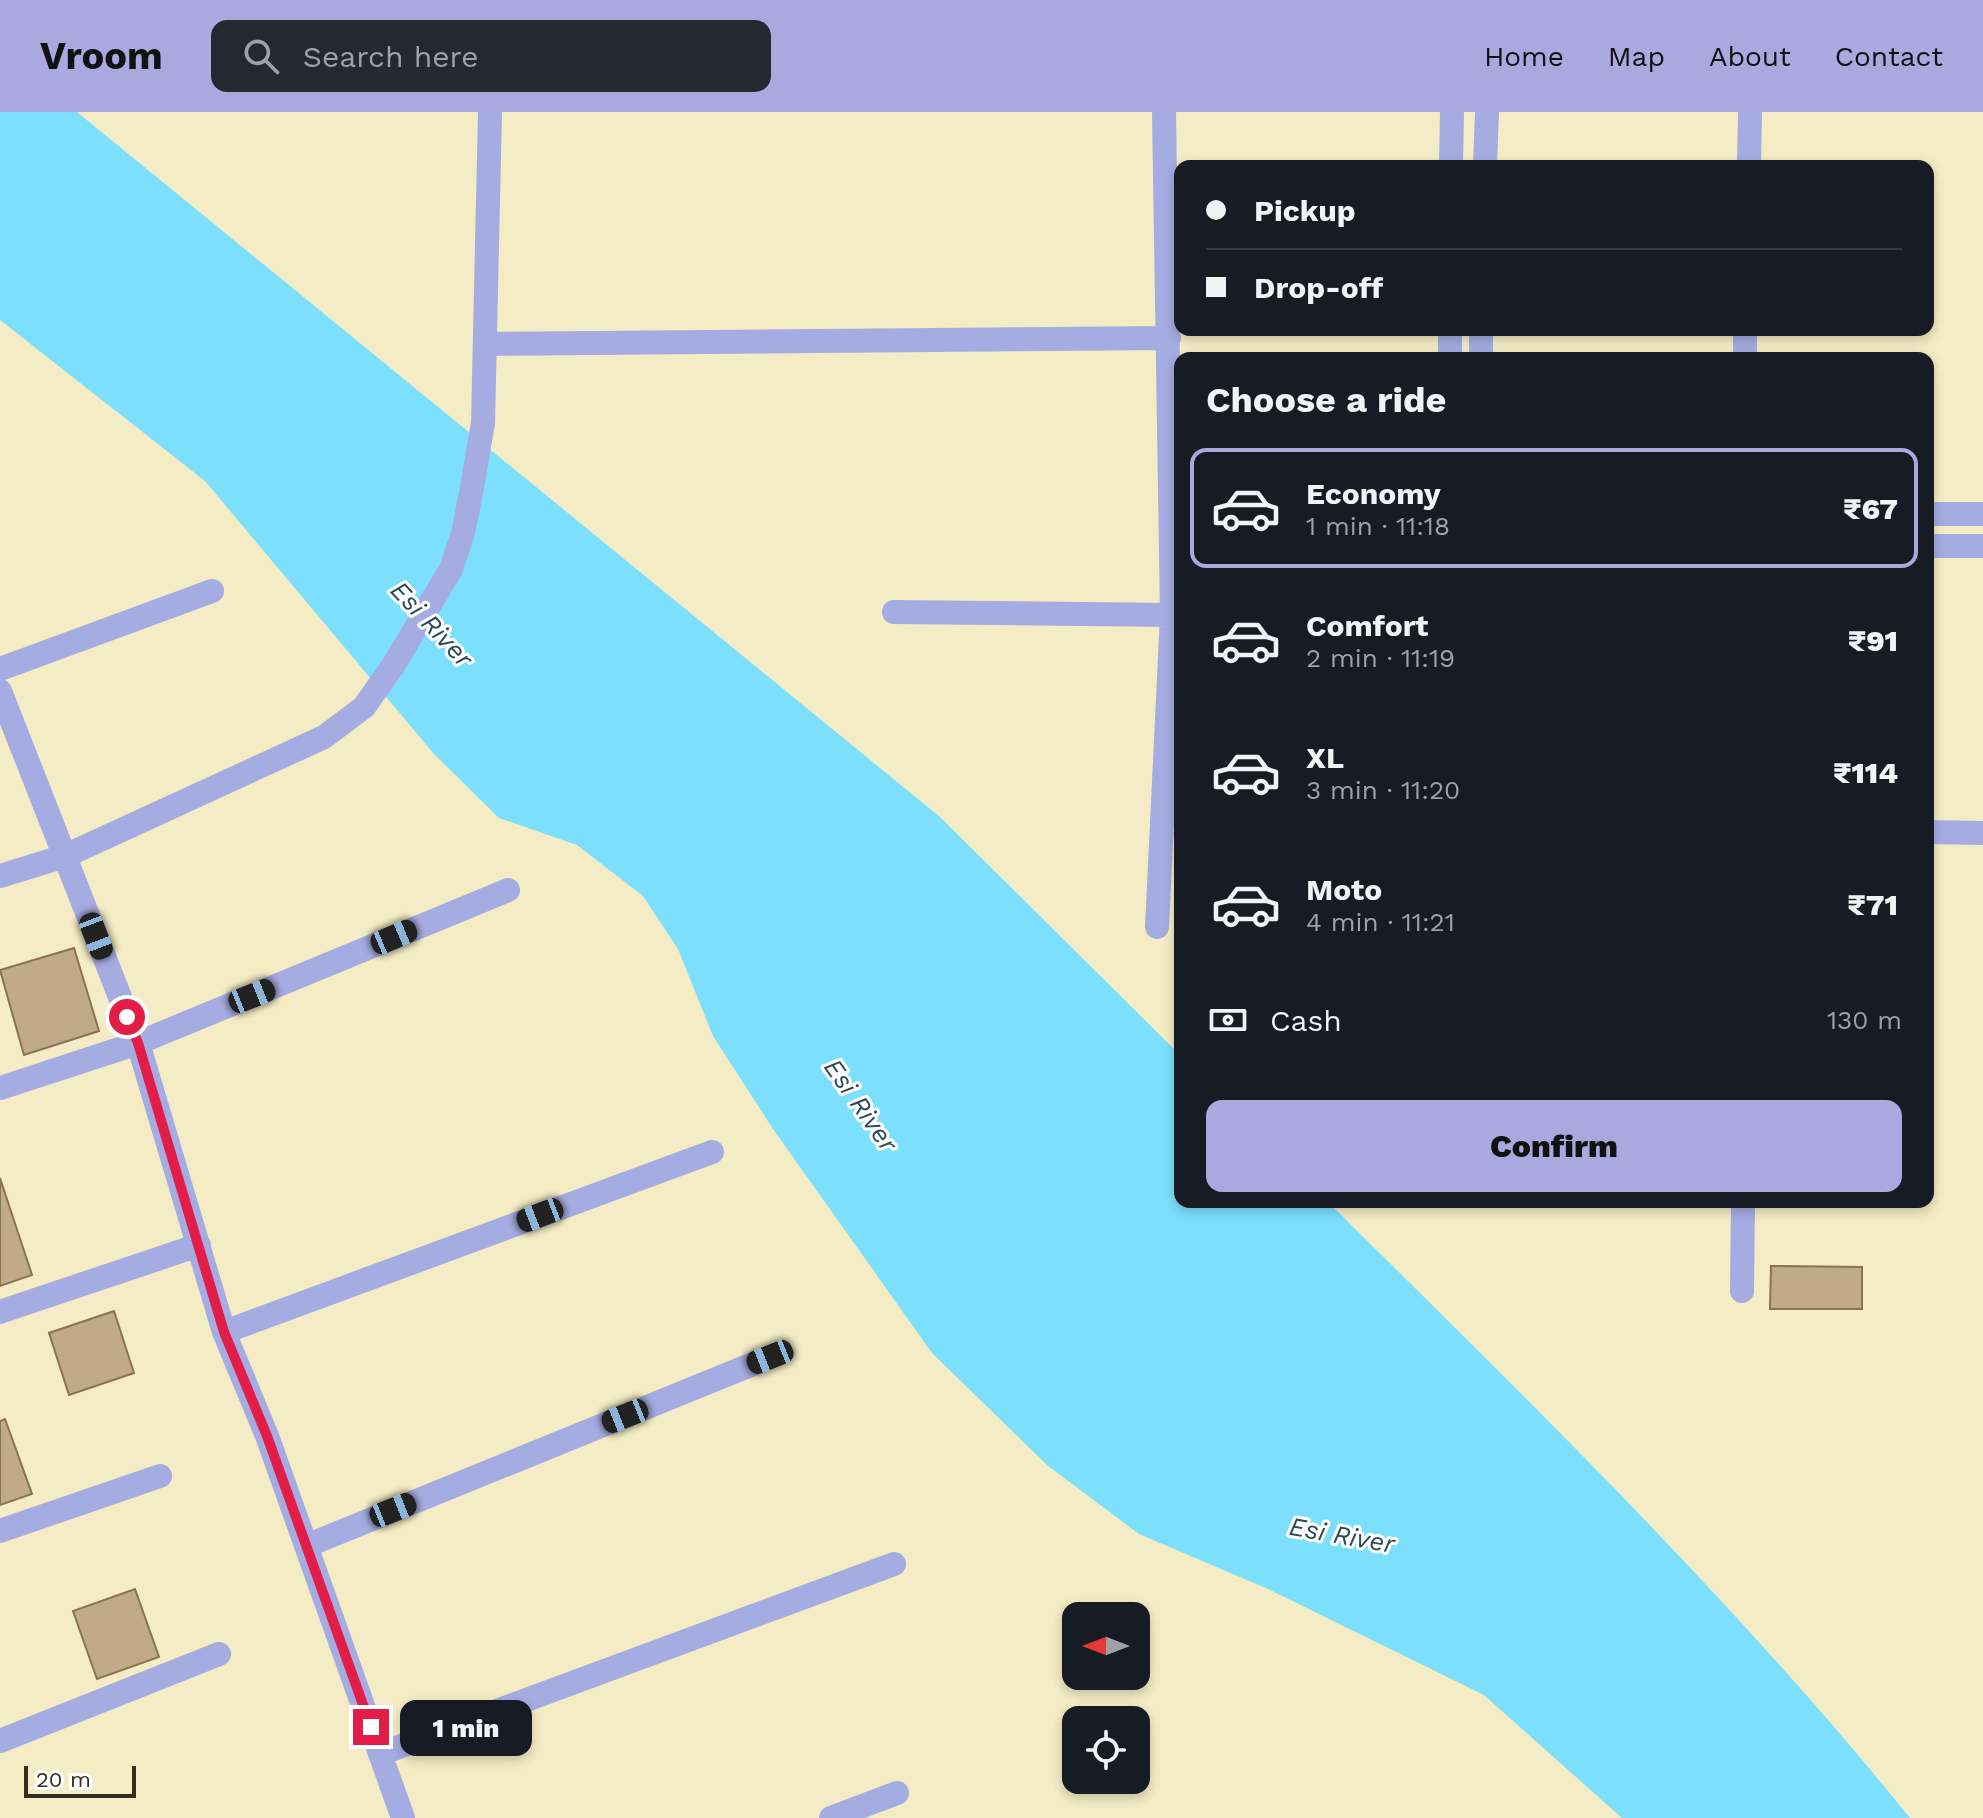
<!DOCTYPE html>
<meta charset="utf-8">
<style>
:root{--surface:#171b24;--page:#242831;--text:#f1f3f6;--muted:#9ea1a6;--line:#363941;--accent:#a9a9e0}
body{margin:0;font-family:"Work Sans",sans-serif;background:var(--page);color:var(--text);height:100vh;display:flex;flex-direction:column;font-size:30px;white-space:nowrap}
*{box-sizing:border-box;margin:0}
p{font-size:26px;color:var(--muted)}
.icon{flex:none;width:44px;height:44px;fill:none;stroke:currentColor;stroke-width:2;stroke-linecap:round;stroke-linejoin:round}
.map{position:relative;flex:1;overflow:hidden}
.drawer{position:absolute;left:1174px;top:240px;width:760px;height:856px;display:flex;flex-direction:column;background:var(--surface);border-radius:16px;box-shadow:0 4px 12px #0003}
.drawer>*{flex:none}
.guide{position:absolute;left:1174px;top:48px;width:760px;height:176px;border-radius:16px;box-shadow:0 4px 12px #0003;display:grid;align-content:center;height:176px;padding:0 32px;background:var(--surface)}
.needle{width:52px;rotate:270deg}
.fabs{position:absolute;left:1062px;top:1490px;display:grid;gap:16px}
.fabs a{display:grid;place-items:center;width:88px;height:88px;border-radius:16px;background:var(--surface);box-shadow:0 4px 12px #0003;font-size:40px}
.scale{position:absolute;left:24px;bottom:20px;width:112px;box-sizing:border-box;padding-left:8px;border:4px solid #322f1f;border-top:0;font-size:22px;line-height:28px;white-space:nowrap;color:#322f1f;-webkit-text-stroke:6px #fff;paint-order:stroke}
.end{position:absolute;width:36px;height:36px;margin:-18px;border:10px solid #e11d48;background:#fff;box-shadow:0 0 0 4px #fff}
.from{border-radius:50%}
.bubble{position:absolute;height:56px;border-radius:16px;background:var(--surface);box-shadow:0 4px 12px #0003;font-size:26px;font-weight:800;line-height:56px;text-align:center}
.car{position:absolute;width:24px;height:48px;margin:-24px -12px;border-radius:10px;box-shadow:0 0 6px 2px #0007;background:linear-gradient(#222 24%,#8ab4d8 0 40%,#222 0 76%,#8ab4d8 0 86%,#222 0)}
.guide b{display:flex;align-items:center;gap:28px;height:76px;font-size:30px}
.guide b+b{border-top:2px solid var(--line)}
.guide i{width:20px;height:20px;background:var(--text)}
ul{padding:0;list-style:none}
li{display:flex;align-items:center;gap:24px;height:120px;margin:0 16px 12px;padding:0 16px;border:4px solid transparent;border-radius:16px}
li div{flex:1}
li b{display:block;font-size:30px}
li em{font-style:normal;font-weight:800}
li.selected{border-color:var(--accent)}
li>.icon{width:72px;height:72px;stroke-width:1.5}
h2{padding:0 32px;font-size:36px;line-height:96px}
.pay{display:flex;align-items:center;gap:20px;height:88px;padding:0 32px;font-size:30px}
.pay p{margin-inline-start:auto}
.cta{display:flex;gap:16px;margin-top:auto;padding:16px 32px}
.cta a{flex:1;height:92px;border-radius:16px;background:var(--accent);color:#111;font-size:32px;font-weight:800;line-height:92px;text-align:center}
header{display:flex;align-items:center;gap:48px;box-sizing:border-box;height:112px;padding:0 40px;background:var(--accent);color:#111}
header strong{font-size:38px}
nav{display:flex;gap:44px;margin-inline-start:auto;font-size:28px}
.search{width:560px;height:72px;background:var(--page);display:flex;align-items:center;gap:20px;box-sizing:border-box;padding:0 28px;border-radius:16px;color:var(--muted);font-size:30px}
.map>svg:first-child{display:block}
.water{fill:#7ce0fc}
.building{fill:#c0aa88;stroke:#887353;stroke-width:2}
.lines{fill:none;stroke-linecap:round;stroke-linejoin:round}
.minor{stroke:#a5ace1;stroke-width:24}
.route{stroke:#e11d48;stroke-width:10}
.labels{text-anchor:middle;stroke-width:6;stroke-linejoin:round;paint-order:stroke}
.water-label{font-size:26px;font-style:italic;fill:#2c4b54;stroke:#fff}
</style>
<header>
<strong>Vroom</strong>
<div class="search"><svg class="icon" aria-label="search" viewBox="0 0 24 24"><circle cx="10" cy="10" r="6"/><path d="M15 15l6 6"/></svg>Search here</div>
<nav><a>Home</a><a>Map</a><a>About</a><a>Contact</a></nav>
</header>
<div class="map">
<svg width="1983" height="1706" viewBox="0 0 1983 1706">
<rect width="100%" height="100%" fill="#f4ecc4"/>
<path class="water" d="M0 0H77L940 705 1180 943V1090H1328C1529 1289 1732 1486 1910 1706H1622L1484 1583 1268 1477 1139 1422 1047 1353 932 1241 773 1017 713 924 678 837 643 784 577 733 499 706 434 642 205 369 0 208Z"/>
<path class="building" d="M74 836 99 919 24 943 0 858Z
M0 1066 32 1163 0 1174Z
M1771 1154 1862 1155V1197H1770Z
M114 1199 134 1261 69 1283 49 1221Z
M5 1307 32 1382 0 1393V1309Z
M135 1477 159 1545 97 1567 73 1499Z"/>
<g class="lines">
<path class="minor" d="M1451 54 1452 0
M1485 54 1487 0
M1749 54 1750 0
M486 232 1169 226
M1450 246V218
M1481 246V218
M1745 246V218
M1928 402H1983
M1928 434H1983
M894 500 1172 503
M0 557 212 479
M0 579 138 931 224 1220 267 1324 403 1706
M1928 720 1983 721
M0 764 65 744 324 625 364 595 393 554 451 457 463 421 471 381 483 311 490 0
M1157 815 1172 503 1164 0
M0 976 138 931 508 778
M1742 1179 1743 1090
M0 1200 199 1133
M224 1220 712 1040
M0 1419 160 1364
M306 1434 770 1245
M0 1629 219 1542
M380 1642 894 1452
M831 1706 897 1681"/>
</g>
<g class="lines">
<path class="route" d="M127 905 138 931 224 1220 267 1324 371 1615"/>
</g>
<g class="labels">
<g class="water-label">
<text transform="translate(432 512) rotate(47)" y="9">Esi River</text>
<text transform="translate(861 993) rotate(55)" y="9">Esi River</text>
<text transform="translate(1342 1423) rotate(10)" y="9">Esi River</text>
</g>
</g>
</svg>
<div class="fabs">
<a><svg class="needle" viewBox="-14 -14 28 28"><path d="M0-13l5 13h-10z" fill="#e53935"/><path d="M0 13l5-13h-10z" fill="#9ea1a6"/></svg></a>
<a><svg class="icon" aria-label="locate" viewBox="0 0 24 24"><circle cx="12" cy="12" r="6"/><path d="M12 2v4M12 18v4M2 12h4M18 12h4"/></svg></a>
</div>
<div class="scale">20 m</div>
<i class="end from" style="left:127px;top:905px"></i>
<i class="end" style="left:371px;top:1615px"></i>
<div class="bubble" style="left:400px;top:1588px;width:132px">1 min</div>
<i class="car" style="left:96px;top:824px;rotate:159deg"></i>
<i class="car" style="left:394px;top:825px;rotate:67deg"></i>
<i class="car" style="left:252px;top:884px;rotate:68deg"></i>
<i class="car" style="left:540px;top:1103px;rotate:249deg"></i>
<i class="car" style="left:770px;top:1245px;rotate:248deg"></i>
<i class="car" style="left:625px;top:1304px;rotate:248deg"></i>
<i class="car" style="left:393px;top:1398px;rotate:68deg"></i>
<div class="guide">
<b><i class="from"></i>Pickup</b>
<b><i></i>Drop-off</b>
</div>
<section class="drawer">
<h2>Choose a ride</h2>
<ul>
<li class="selected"><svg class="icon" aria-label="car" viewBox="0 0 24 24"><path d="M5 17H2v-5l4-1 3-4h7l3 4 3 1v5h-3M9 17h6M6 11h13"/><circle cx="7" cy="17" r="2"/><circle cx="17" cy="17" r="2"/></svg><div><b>Economy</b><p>1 min · 11:18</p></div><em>₹67</em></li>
<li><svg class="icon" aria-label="car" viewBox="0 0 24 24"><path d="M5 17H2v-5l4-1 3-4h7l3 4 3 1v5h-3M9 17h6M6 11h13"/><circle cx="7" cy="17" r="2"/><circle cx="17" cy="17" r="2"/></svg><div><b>Comfort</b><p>2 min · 11:19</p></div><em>₹91</em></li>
<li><svg class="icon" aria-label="car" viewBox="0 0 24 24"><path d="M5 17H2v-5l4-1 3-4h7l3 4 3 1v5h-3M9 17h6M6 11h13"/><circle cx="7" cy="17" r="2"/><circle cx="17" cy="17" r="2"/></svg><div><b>XL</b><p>3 min · 11:20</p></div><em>₹114</em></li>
<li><svg class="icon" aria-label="car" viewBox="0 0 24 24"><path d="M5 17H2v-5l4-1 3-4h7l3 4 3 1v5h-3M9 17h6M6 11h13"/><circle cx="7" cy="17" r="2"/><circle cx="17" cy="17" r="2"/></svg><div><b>Moto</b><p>4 min · 11:21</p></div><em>₹71</em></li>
</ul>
<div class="pay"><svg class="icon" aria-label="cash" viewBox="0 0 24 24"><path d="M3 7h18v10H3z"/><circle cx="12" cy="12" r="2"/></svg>Cash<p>130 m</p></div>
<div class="cta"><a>Confirm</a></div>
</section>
</div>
